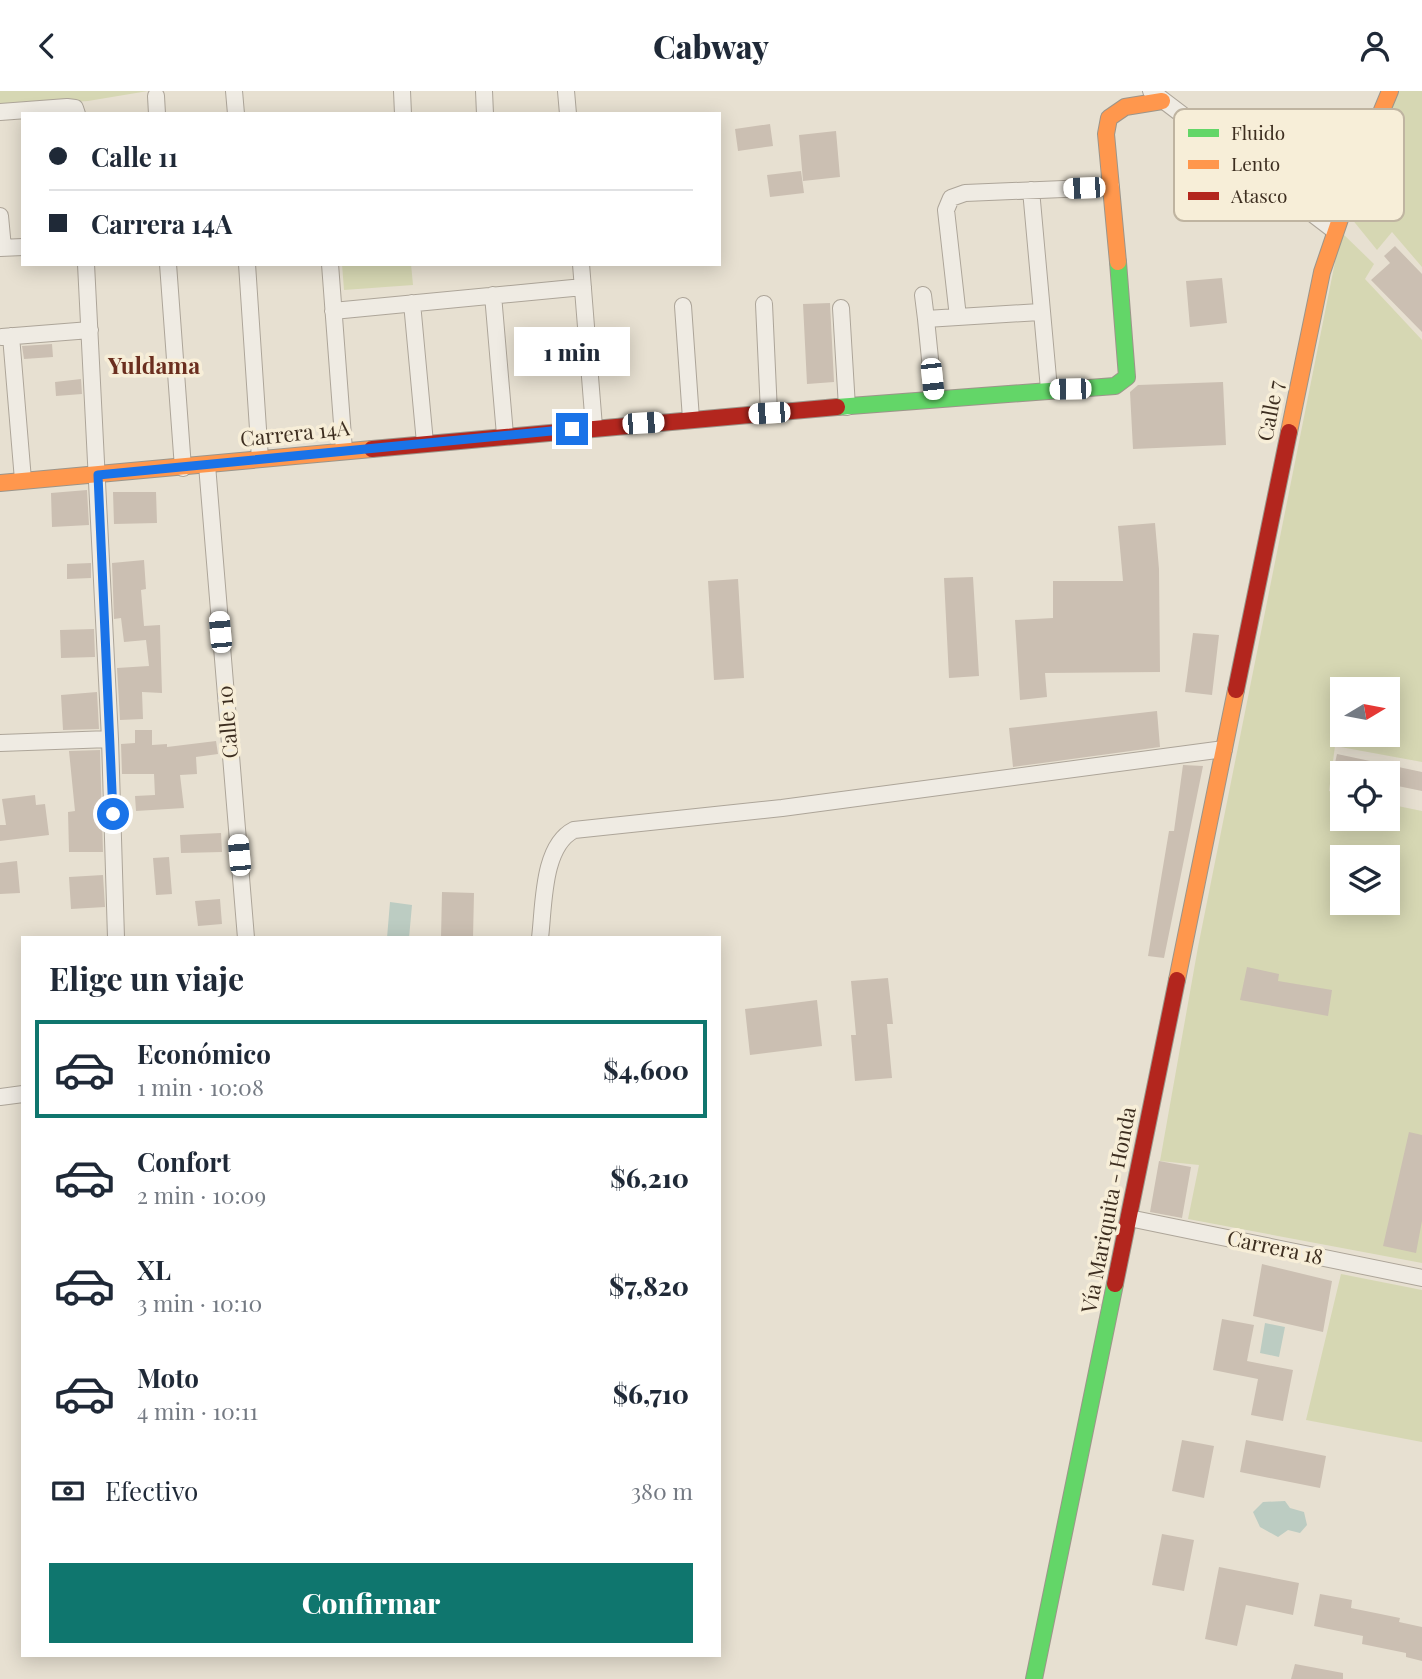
<!DOCTYPE html>
<html lang="es">
<meta charset="utf-8">
<style>
:root{--surface:#fff;--page:#f6f6f7;--text:#1f2937;--muted:#747a83;--line:#e0e1e3;--accent:#0f766e}
body{margin:0;font-family:"Playfair Display",serif;background:var(--page);color:var(--text);height:100vh;display:flex;flex-direction:column;font-size:26px;white-space:nowrap}
*{box-sizing:border-box;margin:0}
p{font-size:23px;color:var(--muted)}
.icon{flex:none;width:38px;height:38px;fill:none;stroke:currentColor;stroke-width:2;stroke-linecap:round;stroke-linejoin:round}
.map{position:relative;flex:1;overflow:hidden}
.details{position:absolute;left:21px;top:845px;width:700px;height:721px;display:flex;flex-direction:column;background:var(--surface);border-radius:0px;box-shadow:0 4px 18px #0003}
.details>*{flex:none}
.hud{position:absolute;left:21px;top:21px;width:700px;height:154px;border-radius:0px;box-shadow:0 4px 18px #0003;display:grid;align-content:center;height:154px;padding:0 28px;background:var(--surface)}
.needle{width:46px;rotate:80deg}
.fabs{position:absolute;left:1330px;top:586px;display:grid;gap:14px}
.fabs a{display:grid;place-items:center;width:70px;height:70px;border-radius:0px;background:var(--surface);box-shadow:0 4px 18px #0003;font-size:35px}
.end{position:absolute;width:32px;height:32px;margin:-16px;border:9px solid #1a73e8;background:#fff;box-shadow:0 0 0 4px #fff}
.from{border-radius:50%}
.bubble{position:absolute;height:49px;border-radius:0px;background:var(--surface);box-shadow:0 4px 18px #0003;font-size:23px;font-weight:800;line-height:49px;text-align:center}
.car{position:absolute;width:21px;height:42px;margin:-21px -10px;border-radius:9px;box-shadow:0 0 5px 2px #0007;background:linear-gradient(#fff 24%,#345 0 40%,#fff 0 76%,#345 0 86%,#fff 0)}
.hud b{display:flex;align-items:center;gap:24px;height:66px;font-size:26px}
.hud b+b{border-top:2px solid var(--line)}
.hud i{width:18px;height:18px;background:var(--text)}
ul{padding:0;list-style:none}
li{display:flex;align-items:center;gap:21px;height:98px;margin:0 14px 10px;padding:0 14px;border:4px solid transparent;border-radius:0px}
li div{flex:1}
li b{display:block;font-size:26px}
li em{font-style:normal;font-weight:800}
li.selected{border-color:var(--accent)}
li>.icon{width:63px;height:63px;stroke-width:1.5}
h2{padding:0 28px;font-size:32px;line-height:84px}
.pay{display:flex;align-items:center;gap:18px;height:77px;padding:0 28px;font-size:26px}
.pay p{margin-inline-start:auto}
.action{display:flex;gap:14px;margin-top:auto;padding:14px 28px}
.action a{flex:1;height:80px;border-radius:0px;background:var(--accent);color:#fff;font-size:28px;font-weight:800;line-height:80px;text-align:center}
header{display:flex;justify-content:space-between;align-items:center;height:91px;padding:0 28px;background:var(--surface);font-size:32px;font-weight:800}
.map>svg:first-child{display:block}
.green{fill:#d6d7b3;fill-rule:evenodd}
.water{fill:#bcccc2}
.building{fill:#cbbfb2}
.lines{fill:none;stroke-linecap:round;stroke-linejoin:round}
.street-casing{stroke:#ada599;stroke-width:18}
.fast-casing{stroke:#9c958a;stroke-width:18}
.slow-casing{stroke:#9c958a;stroke-width:18}
.jam-casing{stroke:#9c958a;stroke-width:18}
.street{stroke:#efebe3;stroke-width:16}
.fast{stroke:#63d668;stroke-width:16}
.slow{stroke:#ff974d;stroke-width:16}
.jam{stroke:#b3261e;stroke-width:16}
.route{stroke:#1a73e8;stroke-width:9}
.labels{text-anchor:middle;stroke-width:7;stroke-linejoin:round;paint-order:stroke}
.street-label{font-size:21px;fill:#3d2e20;stroke:#f7eed8}
.neighbourhood-label{font-size:23px;font-weight:bold;fill:#6b2e1e;stroke:#f7eed8}
.key{fill:#f7eed8;stroke:#bfb4a1;stroke-width:2}
.key-label{font-size:19px;fill:#3d2e20}
</style>
<header><svg class="icon" aria-label="back" viewBox="0 0 24 24"><path d="M15 5l-7 7 7 7"/></svg>Cabway<svg class="icon" aria-label="person" viewBox="0 0 24 24"><circle cx="12" cy="8" r="4"/><path d="M4 21q1-7 8-7t8 7"/></svg></header>
<div class="map">
<svg width="1422" height="1588" viewBox="0 0 1422 1588">
<rect width="100%" height="100%" fill="#e7e0d1"/>
<path class="green" d="M0 0H148L88 10 0 16Z
M1398 0H1422V176L1392 141 1377 159 1347 122Z
M1341 141 1374 173 1365 188 1422 249V671L1335 655 1329 700 1342 703V728H1388V713L1422 720V1172L1188 1128 1199 1074 1160 1070 1198 856ZM1342 598H1388V644H1342ZM1342 766H1388V812H1342Z
M342 173H411L413 194 344 199Z
M1341 1183 1422 1199V1351L1306 1329Z"/>
<path class="water" d="M390 811 412 814 409 847H387Z
M1265 1232 1285 1236 1279 1266 1260 1262Z
M1285 1410 1290 1417 1304 1421 1307 1434 1300 1442 1288 1439 1278 1446 1260 1436 1253 1421 1263 1411Z"/>
<path class="building" d="M770 33 773 55 738 60 735 38Z
M836 40 840 86 803 90 799 44Z
M801 80 804 102 770 106 767 84Z
M1395 155 1422 183V241L1371 189 1390 172 1384 165Z
M1222 187 1227 232 1190 236 1186 190Z
M830 212 834 291 807 293 803 213Z
M52 253 53 266 24 268 22 255Z
M81 288 82 303 56 305 55 291Z
M1223 291 1226 354 1133 358 1130 301 1138 294Z
M87 399 89 434 52 436 51 402Z
M113 401H156L157 432 114 433Z
M1155 432 1159 478 1160 581 1045 582 1047 606 1020 609 1015 529 1053 527V490H1123L1118 435Z
M144 469 146 498 141 499 144 535 160 534 162 602 142 601 143 628 120 629 117 577 149 575 146 549 124 551 121 527 114 528 112 472Z
M91 472V487L67 488V473Z
M973 486 979 585 949 587 944 487Z
M738 488 744 587 714 589 708 490Z
M94 538 95 566 61 567 60 539Z
M1193 542 1219 544 1212 604 1185 601Z
M97 601 99 638 63 639 61 604Z
M1157 620 1160 656 1013 676 1009 637Z
M135 639H152V654L167 653V656L216 650 218 663 196 666 197 683 180 684 184 717 136 720 135 705 155 704 154 683H122L121 653 135 652Z
M100 659 103 761H69L68 721 75 720 69 660Z
M1337 663 1422 681V700L1388 693V682L1333 681Z
M1183 674 1203 675 1164 867 1148 865 1169 740H1174Z
M35 704 36 714 45 713 49 744 0 750V734H6L2 708Z
M221 742 222 761 181 762 180 744Z
M169 766 172 803 156 804 153 767Z
M17 770 20 802 0 803V772Z
M103 784 105 816 71 818 69 786Z
M442 801 474 802 473 847H441Z
M220 808 222 833 198 835 195 810Z
M1247 876 1279 883 1278 890 1332 899 1328 925 1240 909Z
M888 887 893 933H887L892 987 855 990 851 944H856L851 890Z
M817 909 822 955 750 964 745 918Z
M1409 1041 1422 1044V1130L1416 1162 1383 1155Z
M1159 1070 1191 1076 1182 1127 1150 1121Z
M1262 1173 1332 1190 1323 1241 1253 1225Z
M1222 1228 1254 1234 1247 1270 1293 1279 1283 1330 1251 1324 1258 1288 1213 1279Z
M1182 1349 1214 1355 1204 1407 1172 1400Z
M1246 1349 1326 1365 1320 1397 1240 1381Z
M1162 1443 1194 1449 1184 1500 1152 1494Z
M1219 1476 1299 1492 1293 1524 1246 1514 1237 1555 1205 1548Z
M1320 1503 1352 1509 1351 1517 1400 1527 1399 1531 1422 1536V1570L1406 1566V1562L1362 1553 1363 1545 1314 1535Z
M1295 1573 1343 1582V1588H1291Z"/>
<g class="lines">
<g class="street-casing">
<path id="street" d="M234 0 236 23
M402 0 403 23
M484 0 485 23
M566 0 568 23
M1151 0 1335 140
M156 5 157 23
M0 21 67 16 75 17 77 23
M1031 99 1049 298
M0 125 3 157
M0 157 23 156
M86 173 110 648 116 847
M168 173 183 377
M247 173 260 368
M330 173 344 359
M581 173 594 336
M493 204 505 344
M923 204 926 228
M412 212 425 352
M764 213 769 322
M683 215 691 328
M841 217 847 316
M333 220 583 196
M958 226 946 119 951 107 965 102 1111 96
M11 245 23 389
M2 246 90 239
M934 308 926 228 1040 221
M207 374 246 847
M0 652 110 648
M540 847C544 815 542 755 574 739L782 717 1224 658
M0 1006 23 1003
M1129 1127 1422 1187"/>
</g>
<g class="fast-casing">
<path id="fast" d="M837 316 1115 295 1127 286 1118 171
M1034 1588 1115 1193"/>
</g>
<g class="slow-casing">
<path id="slow" d="M1118 171 1106 43 1109 27 1125 16 1162 10
M1289 341 1322 181 1355 84 1390 0
M0 392 372 358
M1177 889 1236 599"/>
</g>
<g class="jam-casing">
<path id="jam" d="M372 358 837 316
M1236 599 1289 341
M1115 1193 1177 889"/>
</g>
<use href="#street" class="street"/>
<use href="#fast" class="fast"/>
<use href="#slow" class="slow"/>
<use href="#jam" class="jam"/>
</g>
<g class="lines">
<path class="route" d="M113 723 98 384 572 338"/>
</g>
<g class="labels">
<g class="street-label">
<text transform="translate(1271 320) rotate(-79)" y="7">Calle 7</text>
<text transform="translate(295 343) rotate(-6)" y="7">Carrera 14A</text>
<text transform="translate(228 631) rotate(-95)" y="7">Calle 10</text>
<text transform="translate(1109 1119) rotate(-79)" y="7">Vía Mariquita - Honda</text>
<text transform="translate(1275 1157) rotate(12)" y="7">Carrera 18</text>
</g>
<g class="neighbourhood-label">
<text x="154" y="283">Yuldama</text>
</g>
</g>
<rect x="1174" y="18" width="230" height="112" rx="10" class="key"/>
<rect x="1188" y="38" width="31" height="8" fill="#63d668"/>
<rect x="1188" y="69" width="31" height="9" fill="#ff974d"/>
<rect x="1188" y="101" width="31" height="8" fill="#b3261e"/>
<g class="key-label">
<text x="1231" y="49">Fluido</text>
<text x="1231" y="80">Lento</text>
<text x="1231" y="112">Atasco</text>
</g>
</svg>
<div class="fabs">
<a><svg class="needle" viewBox="-14 -14 28 28"><path d="M0-13l5 13h-10z" fill="#e53935"/><path d="M0 13l5-13h-10z" fill="#747a83"/></svg></a>
<a><svg class="icon" aria-label="locate" viewBox="0 0 24 24"><circle cx="12" cy="12" r="6"/><path d="M12 2v4M12 18v4M2 12h4M18 12h4"/></svg></a>
<a><svg class="icon" aria-label="layers" viewBox="0 0 24 24"><path d="M12 4l9 5-9 5-9-5zM3 14l9 5 9-5"/></svg></a>
</div>
<i class="end from" style="left:113px;top:723px"></i>
<i class="end" style="left:572px;top:338px"></i>
<div class="bubble" style="left:514px;top:236px;width:116px">1 min</div>
<i class="car" style="left:1084px;top:97px;rotate:268deg"></i>
<i class="car" style="left:932px;top:288px;rotate:174deg"></i>
<i class="car" style="left:1070px;top:298px;rotate:269deg"></i>
<i class="car" style="left:769px;top:322px;rotate:266deg"></i>
<i class="car" style="left:643px;top:332px;rotate:86deg"></i>
<i class="car" style="left:220px;top:541px;rotate:355deg"></i>
<i class="car" style="left:239px;top:764px;rotate:355deg"></i>
<div class="hud">
<b><i class="from"></i>Calle 11</b>
<b><i></i>Carrera 14A</b>
</div>
<section class="details">
<h2>Elige un viaje</h2>
<ul>
<li class="selected"><svg class="icon" aria-label="car" viewBox="0 0 24 24"><path d="M5 17H2v-5l4-1 3-4h7l3 4 3 1v5h-3M9 17h6M6 11h13"/><circle cx="7" cy="17" r="2"/><circle cx="17" cy="17" r="2"/></svg><div><b>Económico</b><p>1 min · 10:08</p></div><em>$4,600</em></li>
<li><svg class="icon" aria-label="car" viewBox="0 0 24 24"><path d="M5 17H2v-5l4-1 3-4h7l3 4 3 1v5h-3M9 17h6M6 11h13"/><circle cx="7" cy="17" r="2"/><circle cx="17" cy="17" r="2"/></svg><div><b>Confort</b><p>2 min · 10:09</p></div><em>$6,210</em></li>
<li><svg class="icon" aria-label="car" viewBox="0 0 24 24"><path d="M5 17H2v-5l4-1 3-4h7l3 4 3 1v5h-3M9 17h6M6 11h13"/><circle cx="7" cy="17" r="2"/><circle cx="17" cy="17" r="2"/></svg><div><b>XL</b><p>3 min · 10:10</p></div><em>$7,820</em></li>
<li><svg class="icon" aria-label="car" viewBox="0 0 24 24"><path d="M5 17H2v-5l4-1 3-4h7l3 4 3 1v5h-3M9 17h6M6 11h13"/><circle cx="7" cy="17" r="2"/><circle cx="17" cy="17" r="2"/></svg><div><b>Moto</b><p>4 min · 10:11</p></div><em>$6,710</em></li>
</ul>
<div class="pay"><svg class="icon" aria-label="cash" viewBox="0 0 24 24"><path d="M3 7h18v10H3z"/><circle cx="12" cy="12" r="2"/></svg>Efectivo<p>380 m</p></div>
<div class="action"><a>Confirmar</a></div>
</section>
</div>
